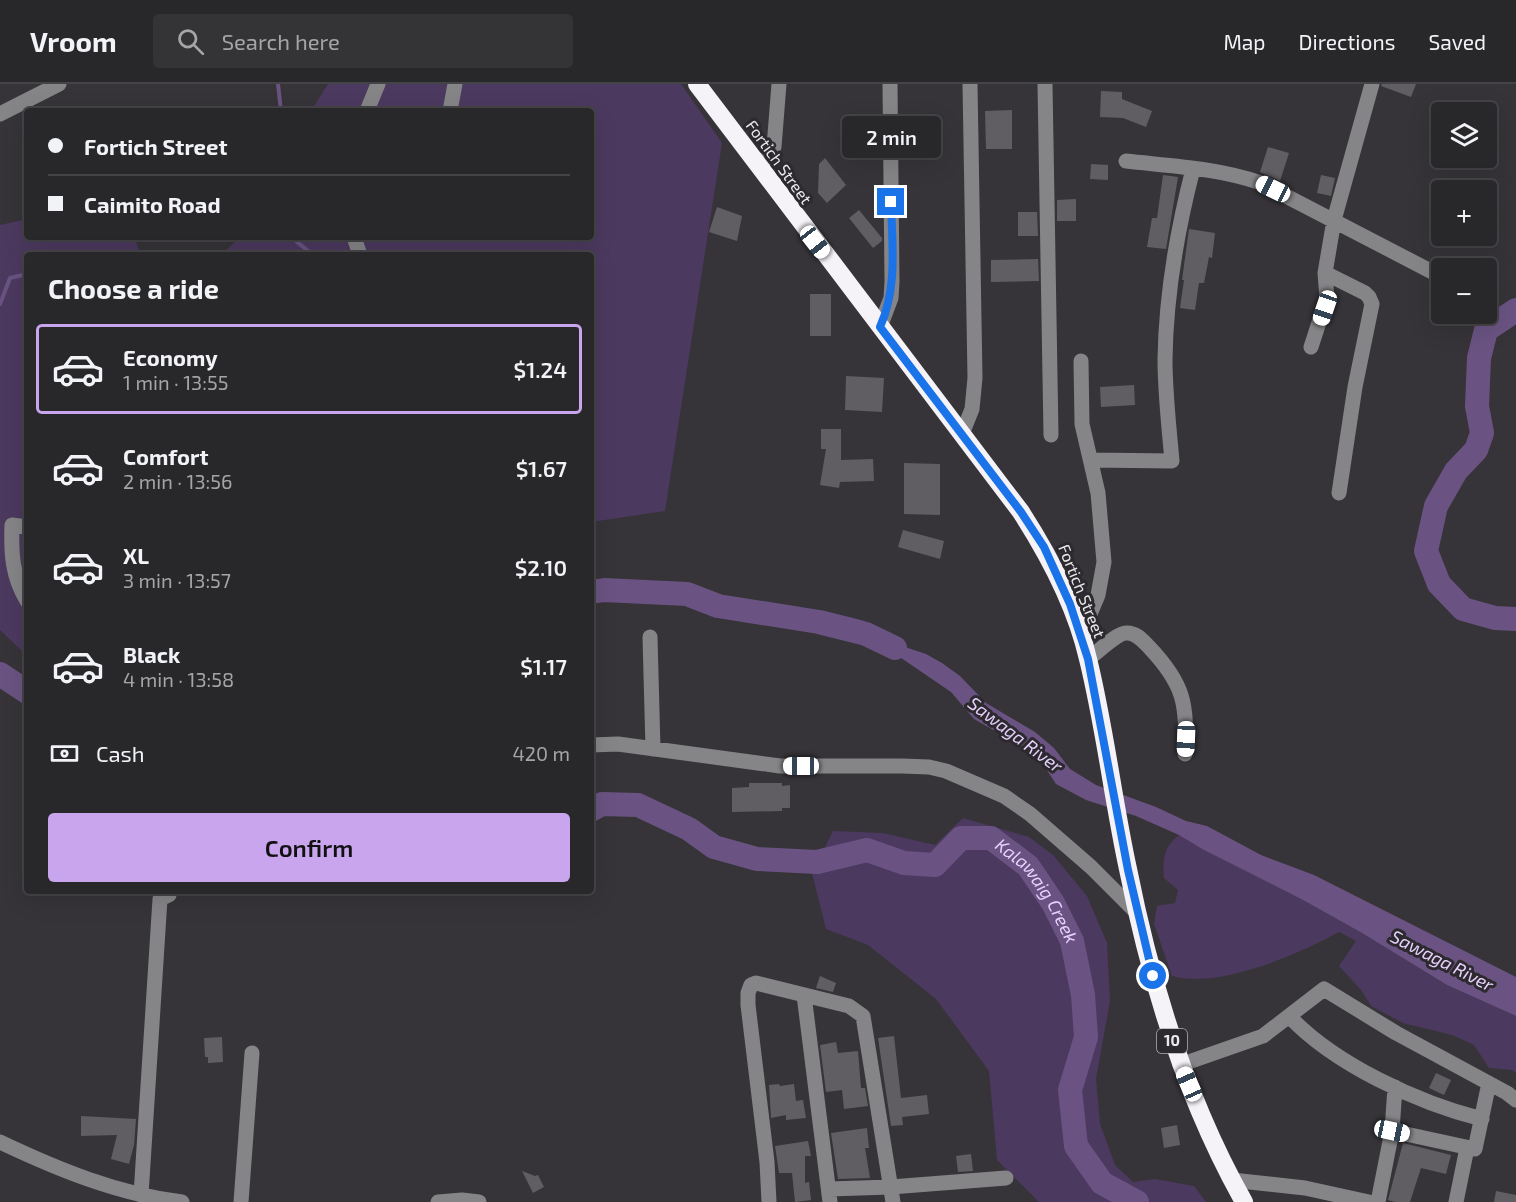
<!DOCTYPE html>
<meta charset="utf-8">
<style>
:root{--surface:#28272a;--page:#343336;--text:#f1f3f6;--muted:#a5a5a8;--line:#444447;--accent:#c9a5ee}
body{margin:0;font-family:"Exo 2",sans-serif;background:var(--page);color:var(--text);height:100vh;display:flex;flex-direction:column;font-size:22px;white-space:nowrap}
*{box-sizing:border-box;margin:0}
p{font-size:20px;color:var(--muted)}
.icon{flex:none;width:33px;height:33px;fill:none;stroke:currentColor;stroke-width:2;stroke-linecap:round;stroke-linejoin:round}
.map{position:relative;flex:1;overflow:hidden}
.panel{position:absolute;left:24px;top:168px;width:570px;height:642px;display:flex;flex-direction:column;background:var(--surface);border-radius:6px;box-shadow:0 6px 24px #0002,0 0 0 2px var(--line)}
.panel>*{flex:none}
.top-card{position:absolute;left:24px;top:24px;width:570px;height:132px;border-radius:6px;box-shadow:0 6px 24px #0002,0 0 0 2px var(--line);display:grid;align-content:center;height:132px;padding:0 24px;background:var(--surface)}
.fabs{position:absolute;left:1431px;top:18px;display:grid;gap:12px}
.fabs a{display:grid;place-items:center;width:66px;height:66px;border-radius:6px;background:var(--surface);box-shadow:0 6px 24px #0002,0 0 0 2px var(--line);font-size:30px}
.end{position:absolute;width:27px;height:27px;margin:-14px;border:8px solid #1a73e8;background:#fff;box-shadow:0 0 0 3px #fff}
.from{border-radius:50%}
.bubble{position:absolute;height:42px;border-radius:6px;background:var(--surface);box-shadow:0 6px 24px #0002,0 0 0 2px var(--line);font-size:20px;font-weight:600;line-height:42px;text-align:center}
.car{position:absolute;width:18px;height:36px;margin:-18px -9px;border-radius:8px;box-shadow:0 0 4px 2px #0007;background:linear-gradient(#fff 24%,#345 0 40%,#fff 0 76%,#345 0 86%,#fff 0)}
.top-card b{display:flex;align-items:center;gap:21px;height:57px;font-size:22px}
.top-card b+b{border-top:2px solid var(--line)}
.top-card i{width:15px;height:15px;background:var(--text)}
ul{padding:0;list-style:none}
li{display:flex;align-items:center;gap:18px;height:90px;margin:0 12px 9px;padding:0 12px;border:3px solid transparent;border-radius:6px}
li div{flex:1}
li b{display:block;font-size:22px}
li em{font-style:normal;font-weight:600}
li.current{border-color:var(--accent)}
li>.icon{width:54px;height:54px;stroke-width:1.5}
h2{padding:0 24px;font-size:27px;line-height:72px}
.pay{display:flex;align-items:center;gap:15px;height:66px;padding:0 24px;font-size:22px}
.pay p{margin-inline-start:auto}
.primary-button{display:flex;gap:12px;margin-top:auto;padding:12px 24px}
.primary-button a{flex:1;height:69px;border-radius:6px;background:var(--accent);color:#111;font-size:24px;font-weight:600;line-height:69px;text-align:center}
header{display:flex;align-items:center;gap:36px;box-sizing:border-box;height:84px;padding:0 30px;background:var(--surface);border-bottom:2px solid var(--line)}
header strong{font-size:28px}
nav{display:flex;gap:33px;margin-inline-start:auto;font-size:21px}
.search{width:420px;height:54px;background:var(--page);display:flex;align-items:center;gap:15px;box-sizing:border-box;padding:0 21px;border-radius:6px;color:var(--muted);font-size:22px}
.map>svg:first-child{display:block}
.green{fill:#4c395f}
.water{fill:#6a5382}
.lines{fill:none;stroke-linecap:round;stroke-linejoin:round}
.stream{stroke:#6a5382;stroke-width:4}
.river{stroke:#6a5382;stroke-width:24}
.building{fill:#615e63}
.minor{stroke:#858486;stroke-width:15}
.highway{stroke:#f5f2f8;stroke-width:18}
.route{stroke:#1a73e8;stroke-width:8}
.labels{text-anchor:middle;stroke-width:6;stroke-linejoin:round;paint-order:stroke}
.shield{fill:#2c2a2e;stroke:#b1b0b3;stroke-width:1.5}
.shield-label{font-size:15px;font-weight:bold;fill:#eae9ec}
.street-label{font-size:16px;fill:#eae9ec;stroke:#2c2a2e}
.water-label{font-size:18px;font-style:italic;fill:#e7d1fe;stroke:#2c2a2e}
</style>
<header>
<strong>Vroom</strong>
<div class="search"><svg class="icon" aria-label="search" viewBox="0 0 24 24"><circle cx="10" cy="10" r="6"/><path d="M15 15l6 6"/></svg>Search here</div>
<nav><a>Map</a><a>Directions</a><a>Saved</a></nav>
</header>
<div class="map">
<svg width="1516" height="1118" viewBox="0 0 1516 1118">
<rect width="100%" height="100%" fill="#363438"/>
<path class="green" d="M328 0H681L722 59 665 427 591 438V171H221L240 153H591V27H311Z
M27 135V153H134L141 171H27V572L0 546V141Z
M963 734 1029 753 1053 771 1087 812 1107 859 1110 917 1096 995 1100 1040 1115 1081 1133 1098 1155 1095 1194 1102 1206 1118H1039L997 1076 989 987 936 915 868 861 826 845 812 789 833 747 883 749 935 761Z
M1179 751 1202 765 1303 816 1362 849 1447 901 1516 932V989L1512 986 1489 984 1474 961 1452 951 1403 939 1371 922 1361 906 1339 882 1356 857 1339 848C1297 871 1219 905 1172 892L1154 840 1157 822 1175 819 1178 806 1164 794C1162 776 1164 762 1179 751Z"/>
<path class="water" d="M866 550 926 570 942 579 960 592 986 619 1035 648 1054 664 1070 685 1096 701 1156 723 1186 737 1207 742 1261 771 1314 791 1516 893V932L1447 901 1362 849 1303 816 1202 765 1179 751 1136 732 1086 716 1056 700 1043 680 1027 665 974 635 951 608Z"/>
<g class="lines">
<path class="stream" d="M278 0 281 27
M291 153 313 171
M0 220 10 194 27 190"/>
<g class="river">
<path d="M1516 226 1486 246 1479 274 1477 322 1482 349 1476 366 1456 387 1436 422 1426 467 1439 500 1463 525 1495 534 1516 535"/>
<path d="M591 508 604 506 687 510 718 522 819 538 855 547 866 550 895 564"/>
<path d="M0 590 27 608"/>
<path id="s1" d="M591 726 602 720 638 721 689 745 714 763 757 775 817 778 867 766 904 779 935 781 961 754H991L1028 782 1053 819 1072 857 1083 911 1086 953 1070 1006 1076 1062 1102 1099 1137 1118"/>
</g>
</g>
<path class="building" d="M1382 0H1416L1411 13 1381 2Z
M1101 7 1122 8V15L1152 27 1146 43 1123 34 1100 33Z
M1012 26V65H986L985 27Z
M1268 63 1289 69 1280 97 1260 88Z
M825 74 846 101 827 119 818 109 819 80Z
M1091 80 1108 81V96L1090 95Z
M1163 91 1178 93 1166 165 1147 163 1152 134H1157Z
M1321 91 1335 94 1331 112 1317 109Z
M1076 115V137H1057V116Z
M717 123 742 132 737 157 709 148Z
M859 126 882 154V157L873 164 849 134Z
M1018 128H1037L1038 152H1018Z
M1189 145 1215 149 1212 174 1209 173 1204 199H1199L1195 226 1180 224 1184 196H1182Z
M1038 175 1039 197 991 198V176Z
M810 210H831V252H810Z
M846 292 884 294 882 328 845 326Z
M1134 301 1135 321 1101 323 1100 303Z
M821 345H841V376L873 375 874 397 840 398 839 404 820 401 826 365H821Z
M904 379 940 380V431L904 430Z
M903 446 944 457 940 475 898 463Z
M749 699H782V702L790 701V724H782V727L732 728V704L749 703Z
M820 892 836 899 833 908 816 904Z
M894 952 901 1014 927 1011 929 1030 902 1033 903 1041 891 1042 878 954Z
M222 953 223 978 208 979V973H205L204 954Z
M836 958 838 969 858 967 861 1004H865L868 1022 844 1025 842 1006 826 1008 820 961Z
M1436 989 1451 996 1444 1011 1429 1004Z
M779 1000 780 1002 794 1000 796 1017 803 1016 806 1034 786 1036V1031L771 1034 769 1001Z
M81 1032 136 1035 134 1061 129 1080 111 1075 117 1051 81 1052Z
M1177 1041 1180 1061 1164 1064 1161 1044Z
M867 1044 869 1064H865L870 1094 838 1095 831 1049Z
M808 1057 811 1072H805V1099L809 1098 811 1116 795 1118 792 1089H779L775 1062Z
M1403 1059 1451 1071 1446 1090 1421 1084 1410 1118H1395L1388 1116Z
M971 1070 973 1087 958 1088 956 1072Z
M522 1087 535 1092 538 1091 544 1103 533 1109Z
M1496 1107 1516 1111V1118H1494Z"/>
<g class="lines">
<path class="minor" d="M1045 0 1051 351
M367 27 378 0
M450 27 455 0
M0 30 59 0
M1126 77C1171 82 1218 84 1261 99L1442 193
M760 83 774 63 779 0
M354 153 360 171
M1325 189 1365 209 1369 213 1372 220 1355 303 1339 409
M880 243 891 214 892 198 890 0
M1311 263 1327 214 1325 189 1334 136 1372 0
M1081 277 1082 340 1098 409 1104 478 1098 511 1081 551
M962 350 972 325 975 294 970 0
M1092 376 1172 377C1169 343 1165 309 1165 275 1166 210 1177 147 1193 85
M27 443 12 441C11 469 12 492 27 517
M650 553 653 665
M1088 575C1097 569 1117 549 1126 549 1136 548 1143 557 1149 563 1185 601 1187 620 1185 670
M591 661 618 660 780 682H902L929 683 946 687 1004 712 1030 730 1091 783 1138 830
M804 911 830 1118
M1289 932 1324 905 1396 949 1507 1009 1516 1016
M1180 981 1263 952 1289 932C1334 980 1418 1019 1482 1035
M1392 1047 1475 1065 1489 999
M0 1058C59 1086 118 1110 182 1118
M1232 1096 1305 1104 1369 1118
M829 1105 891 1103 1006 1094
M141 1111 160 815 169 811
M241 1118 252 969
M438 1118 462 1116 479 1118
M769 1118 767 1078 748 921V909L751 901 756 899 849 922 863 932 893 1118
M1378 1118 1392 1047 1395 1003
M1456 1118 1467 1064"/>
<path class="highway" d="M697 0 1021 428C1050 473 1076 522 1088 575 1105 644 1113 716 1128 785 1151 901 1186 1015 1244 1118"/>
</g>
<g class="lines">
<path class="route" d="M891 118C892 160 898 203 880 243L1021 428 1044 463 1070 520 1088 575 1128 786 1153 892"/>
</g>
<g class="labels">
<rect class="shield" x="1157" y="945" width="30" height="24" rx="4.5"/>
<g class="shield-label">
<text x="1172" y="962">10</text>
</g>
<g class="street-label">
<text transform="translate(779 78) rotate(54)" y="6">Fortich Street</text>
<text transform="translate(1082 507) rotate(68)" y="6">Fortich Street</text>
</g>
<g class="water-label">
<text transform="translate(1015 651) rotate(37)" y="6">Sawaga River</text>
<text dy="6" stroke="none"><textPath href="#s1" startOffset="501">Kalawaig Creek</textPath></text>
<text transform="translate(1442 877) rotate(27)" y="6">Sawaga River</text>
</g>
</g>
</svg>
<div class="fabs">
<a><svg class="icon" aria-label="layers" viewBox="0 0 24 24"><path d="M12 4l9 5-9 5-9-5zM3 14l9 5 9-5"/></svg></a>
<a>+</a>
<a>−</a>
</div>
<i class="end from" style="left:1153px;top:892px"></i>
<i class="end" style="left:891px;top:118px"></i>
<div class="bubble" style="left:842px;top:32px;width:99px">2 min</div>
<i class="car" style="left:1273px;top:105px;rotate:296deg"></i>
<i class="car" style="left:815px;top:158px;rotate:142deg"></i>
<i class="car" style="left:1325px;top:224px;rotate:199deg"></i>
<i class="car" style="left:1186px;top:655px;rotate:182deg"></i>
<i class="car" style="left:801px;top:682px;rotate:270deg"></i>
<i class="car" style="left:1189px;top:1000px;rotate:336deg"></i>
<i class="car" style="left:1392px;top:1047px;rotate:102deg"></i>
<div class="top-card">
<b><i class="from"></i>Fortich Street</b>
<b><i></i>Caimito Road</b>
</div>
<section class="panel">
<h2>Choose a ride</h2>
<ul>
<li class="current"><svg class="icon" aria-label="car" viewBox="0 0 24 24"><path d="M5 17H2v-5l4-1 3-4h7l3 4 3 1v5h-3M9 17h6M6 11h13"/><circle cx="7" cy="17" r="2"/><circle cx="17" cy="17" r="2"/></svg><div><b>Economy</b><p>1 min · 13:55</p></div><em>$1.24</em></li>
<li><svg class="icon" aria-label="car" viewBox="0 0 24 24"><path d="M5 17H2v-5l4-1 3-4h7l3 4 3 1v5h-3M9 17h6M6 11h13"/><circle cx="7" cy="17" r="2"/><circle cx="17" cy="17" r="2"/></svg><div><b>Comfort</b><p>2 min · 13:56</p></div><em>$1.67</em></li>
<li><svg class="icon" aria-label="car" viewBox="0 0 24 24"><path d="M5 17H2v-5l4-1 3-4h7l3 4 3 1v5h-3M9 17h6M6 11h13"/><circle cx="7" cy="17" r="2"/><circle cx="17" cy="17" r="2"/></svg><div><b>XL</b><p>3 min · 13:57</p></div><em>$2.10</em></li>
<li><svg class="icon" aria-label="car" viewBox="0 0 24 24"><path d="M5 17H2v-5l4-1 3-4h7l3 4 3 1v5h-3M9 17h6M6 11h13"/><circle cx="7" cy="17" r="2"/><circle cx="17" cy="17" r="2"/></svg><div><b>Black</b><p>4 min · 13:58</p></div><em>$1.17</em></li>
</ul>
<div class="pay"><svg class="icon" aria-label="cash" viewBox="0 0 24 24"><path d="M3 7h18v10H3z"/><circle cx="12" cy="12" r="2"/></svg>Cash<p>420 m</p></div>
<div class="primary-button"><a>Confirm</a></div>
</section>
</div>
